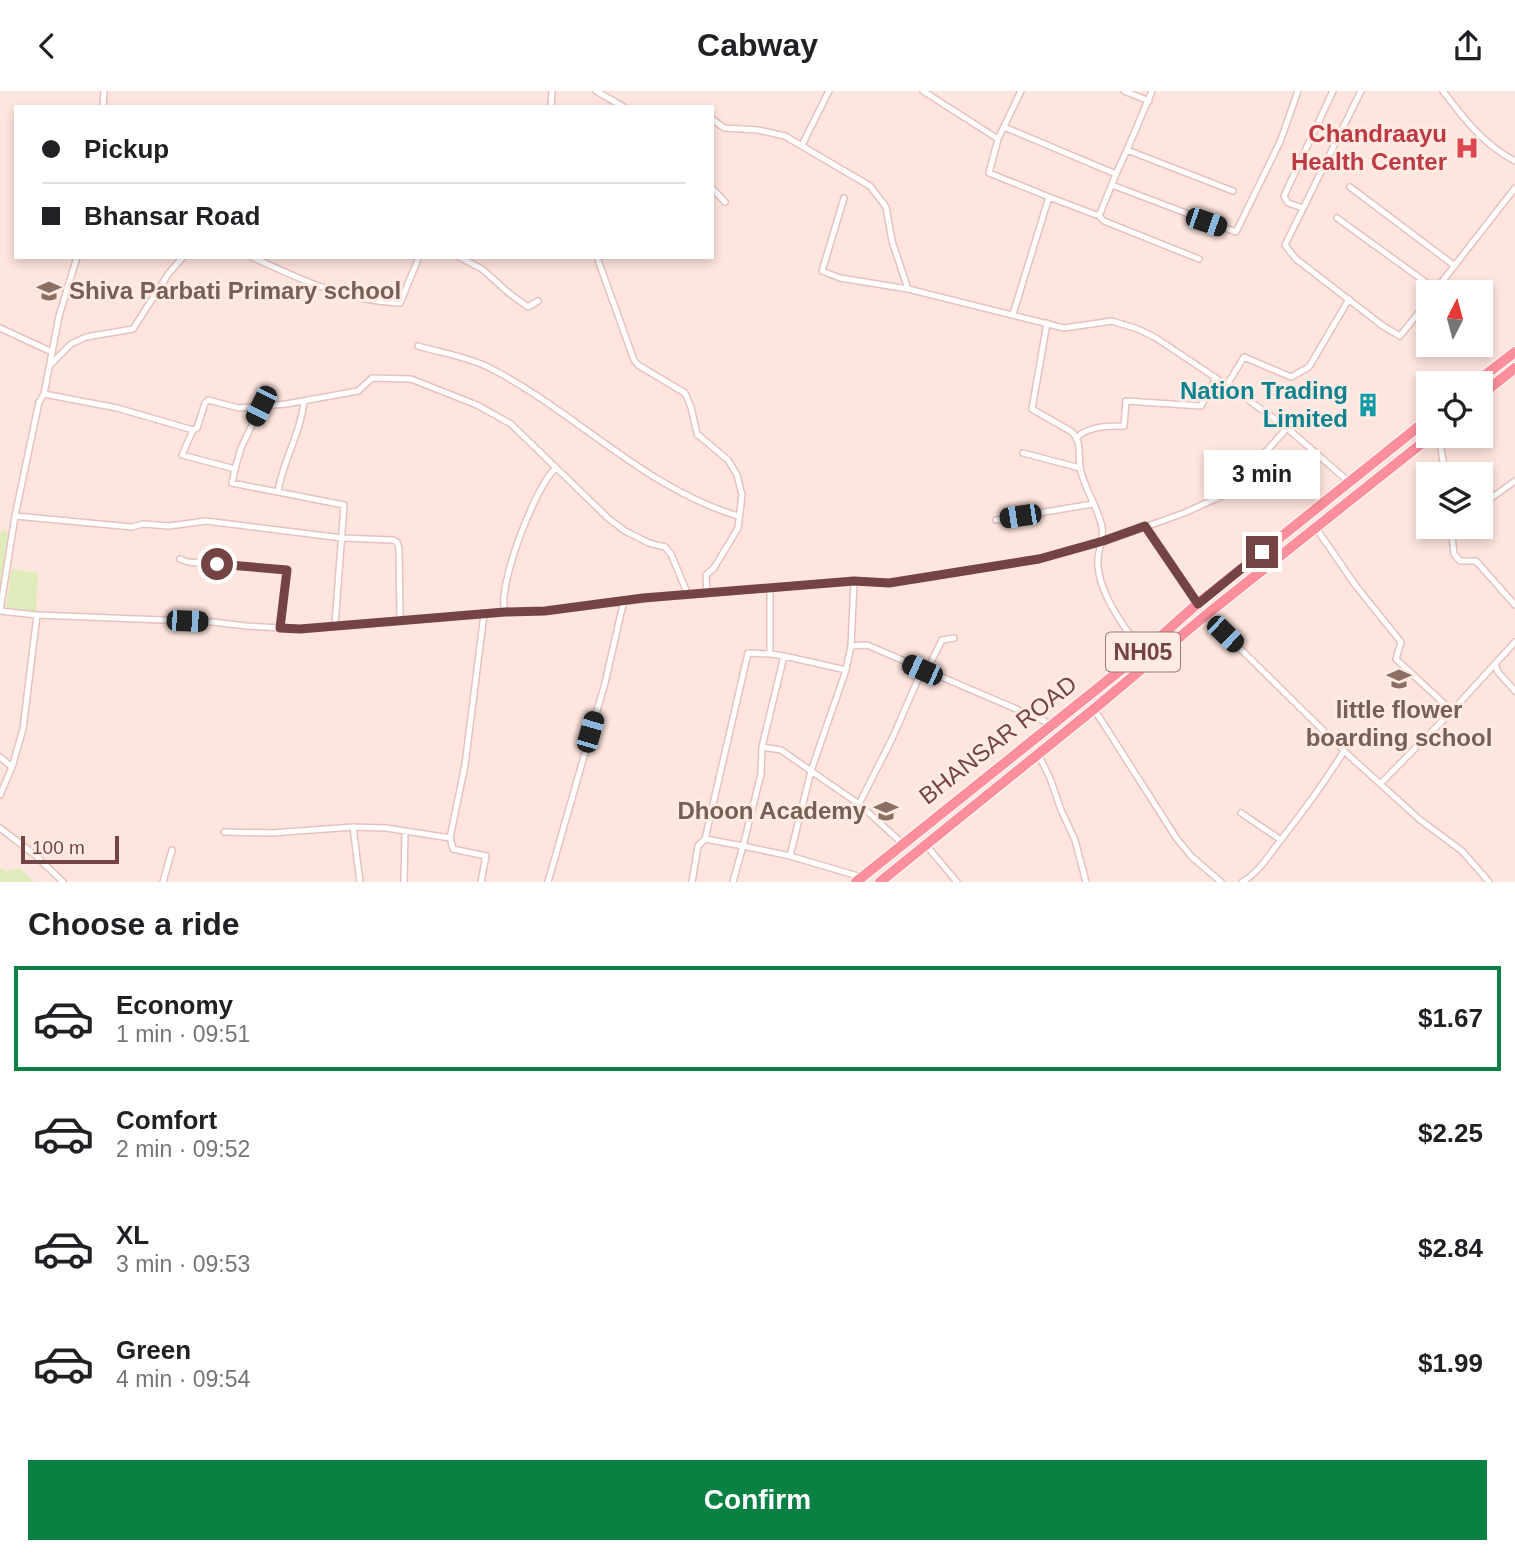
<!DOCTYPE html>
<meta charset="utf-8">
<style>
:root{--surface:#fff;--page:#f2f2f2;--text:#202124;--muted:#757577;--line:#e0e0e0;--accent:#0b8043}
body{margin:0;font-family:Helvetica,sans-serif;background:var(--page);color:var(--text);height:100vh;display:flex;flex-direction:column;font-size:26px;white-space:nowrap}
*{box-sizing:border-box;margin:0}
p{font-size:23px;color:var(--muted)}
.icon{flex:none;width:38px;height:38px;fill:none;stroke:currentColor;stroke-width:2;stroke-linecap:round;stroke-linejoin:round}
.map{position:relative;height:791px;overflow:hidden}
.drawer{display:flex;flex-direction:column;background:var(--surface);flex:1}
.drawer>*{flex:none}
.banner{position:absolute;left:14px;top:14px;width:700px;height:154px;border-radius:0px;box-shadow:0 4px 10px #0003;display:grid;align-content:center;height:154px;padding:0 28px;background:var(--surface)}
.needle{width:46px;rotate:6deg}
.buttons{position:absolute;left:1416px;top:189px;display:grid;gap:14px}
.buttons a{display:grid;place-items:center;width:77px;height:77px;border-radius:0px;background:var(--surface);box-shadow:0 4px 10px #0003;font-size:35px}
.scale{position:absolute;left:21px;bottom:18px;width:98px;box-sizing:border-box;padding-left:7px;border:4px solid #744445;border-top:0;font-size:19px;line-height:24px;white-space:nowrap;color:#744445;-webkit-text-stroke:5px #ffebe4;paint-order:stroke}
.end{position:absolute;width:32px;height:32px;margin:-16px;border:9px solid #744445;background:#fff;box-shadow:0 0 0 4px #fff}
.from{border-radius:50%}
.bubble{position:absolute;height:49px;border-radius:0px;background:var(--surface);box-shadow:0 4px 10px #0003;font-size:23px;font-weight:600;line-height:49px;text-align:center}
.car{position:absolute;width:21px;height:42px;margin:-21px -10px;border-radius:9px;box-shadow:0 0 5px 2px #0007;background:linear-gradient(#222 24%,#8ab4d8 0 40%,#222 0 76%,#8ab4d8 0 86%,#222 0)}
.banner b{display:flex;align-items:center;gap:24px;height:66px;font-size:26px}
.banner b+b{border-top:2px solid var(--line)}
.banner i{width:18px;height:18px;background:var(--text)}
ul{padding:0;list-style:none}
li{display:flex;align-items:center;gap:21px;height:105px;margin:0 14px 10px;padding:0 14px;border:4px solid transparent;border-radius:0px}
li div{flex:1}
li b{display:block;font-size:26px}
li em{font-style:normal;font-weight:600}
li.active{border-color:var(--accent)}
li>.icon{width:63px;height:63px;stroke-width:1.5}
h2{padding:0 28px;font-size:32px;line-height:84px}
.action{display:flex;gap:14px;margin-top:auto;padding:14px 28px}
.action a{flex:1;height:80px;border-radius:0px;background:var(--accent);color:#fff;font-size:28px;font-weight:600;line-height:80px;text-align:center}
header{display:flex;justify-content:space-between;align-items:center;height:91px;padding:0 28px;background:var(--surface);font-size:32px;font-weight:600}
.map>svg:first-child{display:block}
.green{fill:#e0ebbb}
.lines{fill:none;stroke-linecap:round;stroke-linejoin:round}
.street-casing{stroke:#e6c2be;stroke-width:8}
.highway-casing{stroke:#fff;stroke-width:12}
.street{stroke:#fff;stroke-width:5}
.highway{stroke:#fc8f9b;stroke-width:10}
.route{stroke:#744445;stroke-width:9}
.labels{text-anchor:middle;stroke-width:6;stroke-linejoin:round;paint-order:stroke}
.shield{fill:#ffebe4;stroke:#9e7675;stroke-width:2}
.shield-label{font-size:23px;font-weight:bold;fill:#744445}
.health-label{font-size:24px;font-weight:bold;fill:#be3a42;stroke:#ffebe4;text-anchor:end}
.education-label{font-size:24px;font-weight:bold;fill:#785e54;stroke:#ffebe4;text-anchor:start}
.culture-label{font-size:24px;font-weight:bold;fill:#0d838f;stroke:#ffebe4;text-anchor:end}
.street-label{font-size:24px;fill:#744445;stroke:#ffebe4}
</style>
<header><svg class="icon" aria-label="back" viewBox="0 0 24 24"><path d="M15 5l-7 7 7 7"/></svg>Cabway<svg class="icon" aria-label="share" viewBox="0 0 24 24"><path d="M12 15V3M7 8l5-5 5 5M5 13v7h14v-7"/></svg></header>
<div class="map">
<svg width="1515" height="791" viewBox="0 0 1515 791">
<rect width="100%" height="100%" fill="#fee5dd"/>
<path class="green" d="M6 439 9 445 4 489 0 495V441Z
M11 478 38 482 36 521 6 518Z
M0 777 7 780 20 777 34 791H0Z"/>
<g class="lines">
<g class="street-casing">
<path id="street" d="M596 0 624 16
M923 0 998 48
M1124 0 1149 10
M1152 0 1127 59 1233 100
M1361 0 1285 154 1296 168 1383 235 1400 245 1428 210
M1443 0C1464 28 1484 54 1515 70
M103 16 104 0
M551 16 552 1
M712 28 724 37 758 39 785 45 870 95 886 116 892 150 908 198 1064 237 1112 230 1138 238 1156 247 1240 303 1287 337 1349 391
M1004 36 1116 83 1099 125 1104 130 1199 168
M802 54 829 0
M1116 83 1127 59
M1112 94 1236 141 1280 51 1298 0
M1350 96 1455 175
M712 97 725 111
M1049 106 1099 125
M844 107 822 180 840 187 908 198
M1303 117 1288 112 1284 105 1333 0
M1337 127 1435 198
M77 166 59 225 44 303 39 311 15 425 0 520 37 524 213 531 246 535 300 538 505 521 545 520 661 506 854 490 889 492 1039 468 1103 451 1184 422 1224 404 1247 382 1287 337
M252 166C301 189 346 210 400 212L419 166
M459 166 482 178 510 203 528 216 538 210
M597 166 634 269 638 274 685 302 691 316 697 343 728 369 737 384 742 404 738 437 714 477 706 484 707 502
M1434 201 1515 97
M1013 223 1049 106 989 82 998 48 1021 0
M1047 232 1032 318 1072 341C1083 352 1077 366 1081 381 1086 400 1098 417 1102 436 1104 448 1099 456 1098 467 1095 500 1130 547 1152 570
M0 237 52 261
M418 255C442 262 469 266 490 277 576 321 644 397 738 425
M50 274 71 253 86 246 133 238 169 182 183 166
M1231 295 1228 292 1244 266 1291 286 1309 276 1349 208
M44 303 117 317 193 339 197 337 205 312 208 309 239 317 286 313 358 300 372 287 411 288 477 314 511 333 609 428 625 440 649 452 665 456 671 463 688 504
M193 339 182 364 235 378 232 392 344 414 335 534
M1439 345 1445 383
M1077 346C1090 335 1107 335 1124 335L1126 310 1201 315 1216 287
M1023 362 1080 377
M235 378 241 357 261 315
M278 400C283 370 301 341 304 310
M1480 415 1515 390
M15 425 132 436 143 433 169 435 206 430 342 447 393 449 397 451 399 458 400 529
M996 429 1093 413
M1145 435 1197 513
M1451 436 1454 463 1460 470H1476L1515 514
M1316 437 1356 495 1401 551 1396 568 1452 620
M180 468 188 471 287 479 280 537
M854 490 851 555 867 554 1051 633
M770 497V563L784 565
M505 521C496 497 536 394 555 378
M1207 525 1344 660 1419 728 1462 760 1489 791
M851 555 846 579 811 680 859 713
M1495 573 1498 581 1515 600
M926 581 942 549 954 547
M1094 618 1177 748 1192 766 1221 791
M762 656 781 659 811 680 790 765 861 786
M1038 663 1050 687 1061 719 1075 749 1086 791
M0 666 12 676 0 704
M12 676 23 638 37 524
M1380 693 1452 620 1515 551
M1241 722 1281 749
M353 736 360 791
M0 737 35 764 63 791
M224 741 272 742 353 736 386 737 450 747 465 674 484 523
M450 747 453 758 486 765 481 791
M902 752 859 713 892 648 922 579
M926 754 957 791
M790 765 743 755 761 683 762 656 784 565 846 579
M163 791 172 759
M404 791 405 740
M548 791 605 592 624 509
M692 791 698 755 705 748
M733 791 743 755 705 748 748 562 770 563
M1242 791C1260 781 1270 762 1283 746 1305 718 1325 691 1344 660"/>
</g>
<g class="highway-casing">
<path id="highway" d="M1475 292 1515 261
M1480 305 1515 277
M856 791 1143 561 1197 513 1428 328
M880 791 1094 618 1206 524 1431 345"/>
</g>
<use href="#street" class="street"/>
<use href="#highway" class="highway"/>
</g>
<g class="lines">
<path class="route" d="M217 473 287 479 280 537 300 538 505 521 545 520 643 507 854 490 889 492 1039 468 1103 450 1145 435 1198 513 1262 461"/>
</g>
<defs>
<g id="hospital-bare" transform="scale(1.89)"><path d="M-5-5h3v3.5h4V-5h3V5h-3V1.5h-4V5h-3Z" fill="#e0444e" stroke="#ffebe4" stroke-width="2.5" paint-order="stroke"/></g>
<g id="school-bare" transform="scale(1.89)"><path d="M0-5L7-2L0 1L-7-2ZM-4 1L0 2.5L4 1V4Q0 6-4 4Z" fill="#8d6e63" stroke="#ffebe4" stroke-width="2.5" paint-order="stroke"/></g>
<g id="building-bare" transform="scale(1.89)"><path d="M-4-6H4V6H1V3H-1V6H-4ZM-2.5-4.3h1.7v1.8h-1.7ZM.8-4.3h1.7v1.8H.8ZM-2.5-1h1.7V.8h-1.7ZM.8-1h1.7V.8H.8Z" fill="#0f9aa8" stroke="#ffebe4" stroke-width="2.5" paint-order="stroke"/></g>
</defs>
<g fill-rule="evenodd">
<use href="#hospital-bare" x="1467" y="57"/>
<use href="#school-bare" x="49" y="200"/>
<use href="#building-bare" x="1368" y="314"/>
<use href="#school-bare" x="1399" y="588"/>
<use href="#school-bare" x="886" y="720"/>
</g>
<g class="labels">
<rect class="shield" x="1106" y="541.5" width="74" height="39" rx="5"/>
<g class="shield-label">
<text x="1143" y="569">NH05</text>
</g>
<g class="health-label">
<text x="1447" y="51">Chandraayu<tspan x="1447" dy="28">Health Center</tspan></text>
</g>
<g class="education-label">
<text x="69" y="208">Shiva Parbati Primary school</text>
<text x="1399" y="627" text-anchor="middle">little flower<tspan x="1399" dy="28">boarding school</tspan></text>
<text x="866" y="728" text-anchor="end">Dhoon Academy</text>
</g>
<g class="culture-label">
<text x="1348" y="308">Nation Trading<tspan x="1348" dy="28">Limited</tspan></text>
</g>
<g class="street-label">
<text transform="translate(998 649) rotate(-38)" y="8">BHANSAR ROAD</text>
</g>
</g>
</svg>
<div class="buttons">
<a><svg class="needle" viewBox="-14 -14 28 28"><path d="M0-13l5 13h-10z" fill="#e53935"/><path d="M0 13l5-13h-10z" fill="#757577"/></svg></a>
<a><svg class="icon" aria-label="locate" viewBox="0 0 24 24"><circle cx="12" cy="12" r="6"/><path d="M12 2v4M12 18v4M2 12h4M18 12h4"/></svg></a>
<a><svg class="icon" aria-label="layers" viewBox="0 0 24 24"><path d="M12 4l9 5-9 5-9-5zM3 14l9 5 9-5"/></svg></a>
</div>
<div class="scale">100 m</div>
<i class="end from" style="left:217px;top:473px"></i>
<i class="end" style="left:1262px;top:461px"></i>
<div class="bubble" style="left:1204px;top:359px;width:116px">3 min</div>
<i class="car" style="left:1206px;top:131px;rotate:109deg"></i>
<i class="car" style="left:261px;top:315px;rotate:206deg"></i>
<i class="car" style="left:1020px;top:425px;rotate:261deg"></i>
<i class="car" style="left:187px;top:530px;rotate:92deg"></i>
<i class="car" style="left:1225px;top:543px;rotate:134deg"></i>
<i class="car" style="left:922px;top:579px;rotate:294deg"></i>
<i class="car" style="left:590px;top:641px;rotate:16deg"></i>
<div class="banner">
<b><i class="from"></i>Pickup</b>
<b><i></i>Bhansar Road</b>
</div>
</div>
<section class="drawer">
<h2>Choose a ride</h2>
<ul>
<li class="active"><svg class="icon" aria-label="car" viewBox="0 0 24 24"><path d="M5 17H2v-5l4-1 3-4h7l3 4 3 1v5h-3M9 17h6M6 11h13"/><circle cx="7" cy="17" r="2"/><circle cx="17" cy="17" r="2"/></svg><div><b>Economy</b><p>1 min · 09:51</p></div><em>$1.67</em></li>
<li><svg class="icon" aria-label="car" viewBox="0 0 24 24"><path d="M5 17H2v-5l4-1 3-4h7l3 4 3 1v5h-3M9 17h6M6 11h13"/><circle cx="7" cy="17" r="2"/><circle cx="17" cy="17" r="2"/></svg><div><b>Comfort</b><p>2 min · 09:52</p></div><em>$2.25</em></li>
<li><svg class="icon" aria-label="car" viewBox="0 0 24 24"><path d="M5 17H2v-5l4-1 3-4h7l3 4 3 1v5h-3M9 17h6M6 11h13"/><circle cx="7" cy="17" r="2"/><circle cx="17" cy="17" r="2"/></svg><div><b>XL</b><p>3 min · 09:53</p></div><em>$2.84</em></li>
<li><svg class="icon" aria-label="car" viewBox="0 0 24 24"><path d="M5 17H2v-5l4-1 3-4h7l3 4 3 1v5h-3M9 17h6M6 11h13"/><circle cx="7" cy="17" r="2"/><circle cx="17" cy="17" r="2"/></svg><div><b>Green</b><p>4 min · 09:54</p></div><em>$1.99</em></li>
</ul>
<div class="action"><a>Confirm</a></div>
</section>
